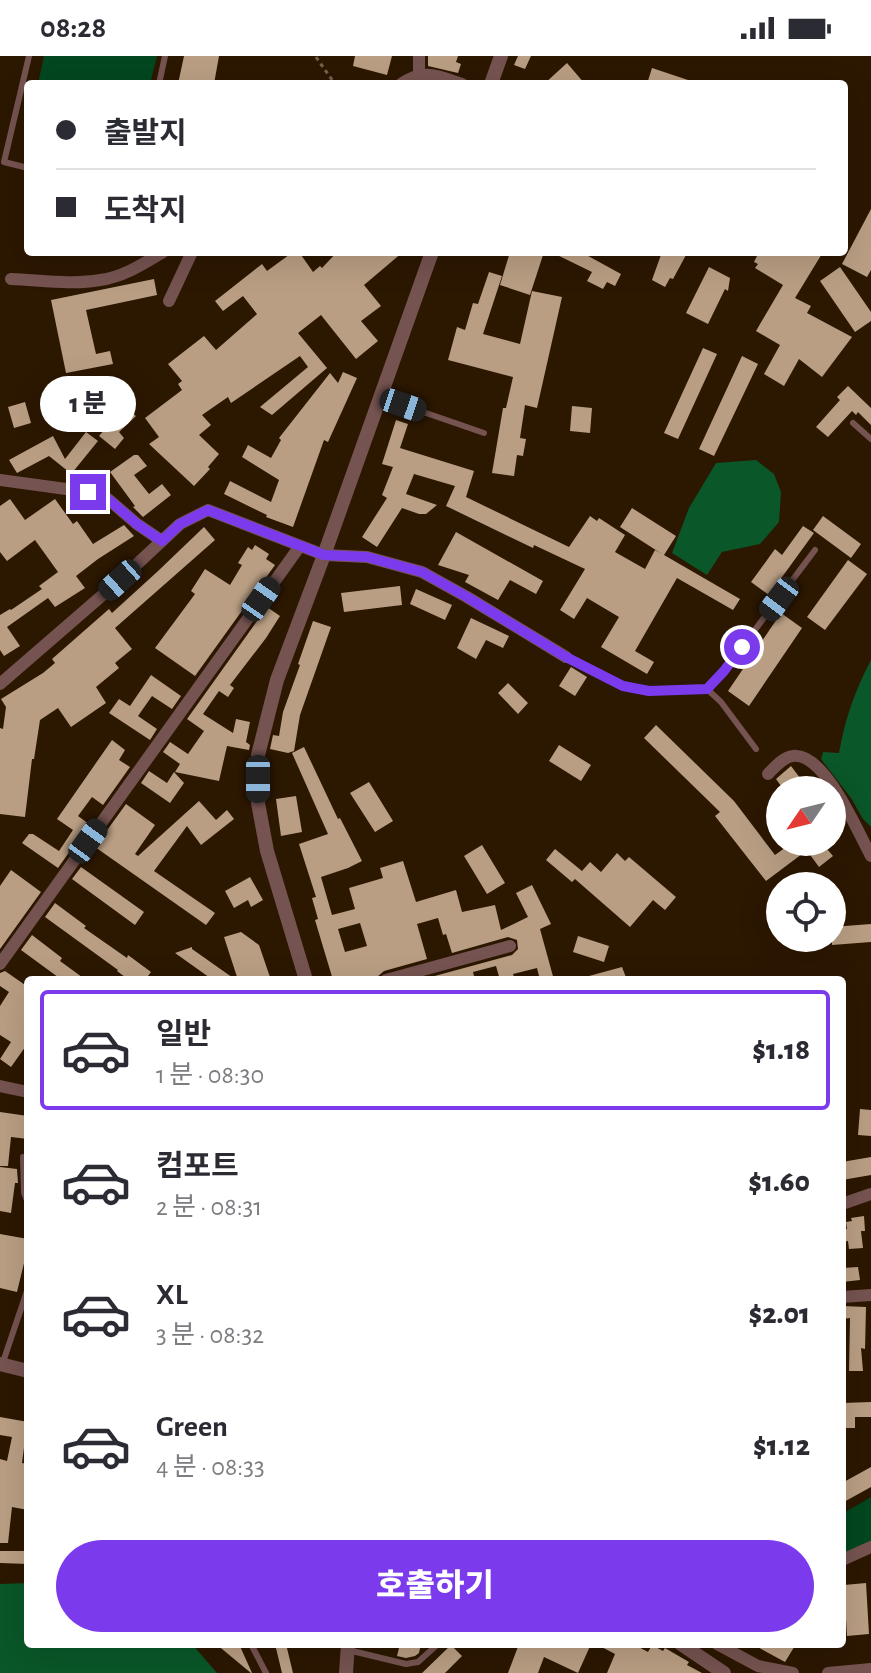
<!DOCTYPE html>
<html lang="ko">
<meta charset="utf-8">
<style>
:root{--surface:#fff;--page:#f2f2f3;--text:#2b2b33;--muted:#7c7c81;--line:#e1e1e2;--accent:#7c3aed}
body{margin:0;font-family:"Alegreya Sans","Noto Sans KR",sans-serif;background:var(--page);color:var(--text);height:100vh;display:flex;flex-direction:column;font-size:30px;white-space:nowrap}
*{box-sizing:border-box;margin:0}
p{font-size:26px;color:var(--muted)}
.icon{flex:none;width:44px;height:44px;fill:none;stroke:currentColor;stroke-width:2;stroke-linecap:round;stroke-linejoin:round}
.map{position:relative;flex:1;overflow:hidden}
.panel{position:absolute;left:24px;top:920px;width:822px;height:672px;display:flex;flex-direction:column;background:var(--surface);border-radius:8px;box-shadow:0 8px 32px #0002}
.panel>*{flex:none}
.banner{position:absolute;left:24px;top:24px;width:824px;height:176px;border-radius:8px;box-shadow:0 8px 32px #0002;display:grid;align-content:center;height:176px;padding:0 32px;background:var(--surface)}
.needle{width:52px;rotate:235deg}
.controls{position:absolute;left:766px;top:720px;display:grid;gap:16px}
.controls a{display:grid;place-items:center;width:80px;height:80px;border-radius:50%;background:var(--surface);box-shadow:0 8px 32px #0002;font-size:40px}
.end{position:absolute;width:36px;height:36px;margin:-18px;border:10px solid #7c3aed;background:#fff;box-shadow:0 0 0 4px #fff}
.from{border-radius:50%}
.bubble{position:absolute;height:56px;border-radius:28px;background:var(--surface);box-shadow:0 8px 32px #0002;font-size:26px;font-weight:800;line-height:56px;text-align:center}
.car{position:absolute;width:24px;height:48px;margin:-24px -12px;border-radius:10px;box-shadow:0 0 6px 2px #0007;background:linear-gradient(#222 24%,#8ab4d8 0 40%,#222 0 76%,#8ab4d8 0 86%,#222 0)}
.banner b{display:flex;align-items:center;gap:28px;height:76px;font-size:30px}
.banner b+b{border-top:2px solid var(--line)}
.banner i{width:20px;height:20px;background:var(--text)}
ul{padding:14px 0 0;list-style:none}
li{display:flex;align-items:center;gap:24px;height:120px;margin:0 16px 12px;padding:0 16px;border:4px solid transparent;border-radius:8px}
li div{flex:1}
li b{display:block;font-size:30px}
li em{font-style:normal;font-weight:800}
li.active{border-color:var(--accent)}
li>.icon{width:72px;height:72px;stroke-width:1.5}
.primary-button{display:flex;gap:16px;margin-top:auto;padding:16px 32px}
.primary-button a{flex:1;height:92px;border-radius:48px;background:var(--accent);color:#fff;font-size:32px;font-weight:800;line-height:92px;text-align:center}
.status{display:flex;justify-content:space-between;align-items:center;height:56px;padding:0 40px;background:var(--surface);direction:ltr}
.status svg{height:22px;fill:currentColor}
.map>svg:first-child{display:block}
.green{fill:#02471f}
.forest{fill:#0a5729}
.building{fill:#b99e83;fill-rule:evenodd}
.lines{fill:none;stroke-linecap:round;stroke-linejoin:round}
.path{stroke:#75624f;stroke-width:3;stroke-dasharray:4 4;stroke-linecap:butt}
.service{stroke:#755350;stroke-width:6}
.minor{stroke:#755350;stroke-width:12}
.tertiary{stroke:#755350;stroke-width:14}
.route{stroke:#7c3aed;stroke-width:10}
</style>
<div class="status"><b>08:28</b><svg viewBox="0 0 49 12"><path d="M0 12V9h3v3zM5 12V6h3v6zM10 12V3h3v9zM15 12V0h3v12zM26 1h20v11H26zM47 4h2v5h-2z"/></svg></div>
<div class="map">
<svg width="871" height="1617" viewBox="0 0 871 1617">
<rect width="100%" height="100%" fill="#2c1701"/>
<path class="green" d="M44 0H157L150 28H38Z
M871 1441V1487L842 1498V1458Z"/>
<path class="forest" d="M756 404 774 418 781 436 779 466 760 488 722 496 707 519 672 497 689 452 716 407Z
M871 604V771L863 763 851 742 821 703 823 696 839 697C845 663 855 634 871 604Z
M28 1527V1588H192L217 1617H0V1528Z"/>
<path class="building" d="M184 0H219L214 28H178Z
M355 0H392L387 19 353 10Z
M428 0H458L456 6 461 8 458 17 428 10Z
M518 0H531L525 13 514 9Z
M567 7 585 28H544Z
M652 12 694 26V28H647Z
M871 153V214L867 221 842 208Z
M293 196H299L313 216 320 210 322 212 337 196H403L364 229 381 250 361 265 378 285 356 303 321 259 298 277 327 312 272 359 260 351 308 311 300 300 231 347 228 341 202 359 211 369 199 379 219 398 208 411 210 413 194 430 149 388 159 381 145 362 182 334 178 328 182 325 168 308 204 280 216 294 257 258 243 240 223 255 215 245 262 208 267 215Z
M510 196H544L530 239 500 229Z
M551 196H581L621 218 615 230 607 226 603 233 587 225 592 216Z
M662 196H679L686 199 673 223 670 222 665 231 652 224Z
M759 196H823L795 242 811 250 807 257 852 281 822 321 799 303 784 330 764 318 780 289 756 275 783 229 755 212 758 208 754 206Z
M709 211 730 222 728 235 725 233 708 268 686 257Z
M840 211 871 256V265L855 276 820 225Z
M489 216 502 220 483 278 520 288 532 235 562 241 537 352 525 349 520 382 526 383 523 400 517 399 514 420 492 417 503 352H506L513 321 448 304 457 271 465 274 473 247 478 248Z
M154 223 157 239 86 254 96 298 110 295 113 308 66 317 51 244Z
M703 292 717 298 678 383 664 377Z
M742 300 758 308 714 400 699 393Z
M343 316 357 322 328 386 324 384 293 471 266 461 267 459 224 438 230 425 271 446 279 424 242 401 248 389 271 402 281 384 279 382 330 317 338 327Z
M848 330 871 352V369L858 356 856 359 852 355 828 381 816 371 840 344 837 341Z
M78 332 88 348 81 352 58 359 52 349Z
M25 346 31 367 14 372 8 351Z
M572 350 592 352 590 377 570 375Z
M124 351 136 360 119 376 124 382 115 393 99 380Z
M396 364 408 368 400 392 474 415 466 441 569 491 590 460 597 465 599 462 625 479 615 496 645 513 655 494 662 498 620 471 632 452 676 480 664 499 740 543 733 554 677 522 635 595 654 606 647 618 601 591 619 561 587 542 574 563 560 554 585 513 534 489 533 492 446 450 455 430 414 418 406 438 437 449 426 458H419L402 452 377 491 362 481 387 442 382 439 393 411 382 408Z
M86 376 98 385 72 417 74 420 49 400 17 417 9 404 53 380 65 403Z
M134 399H138L147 410 134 419 149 438 162 428 171 439 143 461 133 451 135 450 110 416Z
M10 443 25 464 55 443 73 468 77 465 93 488 124 469 134 480 98 503 76 520 85 532 55 551 48 542 7 571 20 590 4 600 0 594V559L10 553 11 554 42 533 39 530 58 516 35 484 7 505 0 496V450Z
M823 460 861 488 851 502 813 474Z
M803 470 814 477 769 539 751 526 775 493 782 499Z
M204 471 215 484 115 572 132 593 115 607 119 612 96 631 106 647 71 671 58 652 40 664 34 703H32L25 761 0 758V672L3 673 6 651 1 643 43 617 55 607 52 603 109 553 112 557 157 516Z
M456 476 543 525 536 538 510 524 498 544 465 526 469 519 438 509Z
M255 489 269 498 266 503 275 509 195 620 155 592 195 538 191 535 205 513 230 529 242 509 238 507 248 491 252 494Z
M848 504 867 518 825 574 807 561Z
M400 530 402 549 344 556 341 537Z
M416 533 452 549 445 564 410 548Z
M267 551 280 560 266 582 230 629 234 632 228 641 219 635 203 658 233 677 236 663 250 666 246 686 250 689 249 694 227 690 219 725 175 716 180 708 163 696 170 686 188 698 204 675 187 663Z
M781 557 802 572 749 650 728 635Z
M471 562 509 580 503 592 486 584 476 603 457 592Z
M313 565 331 571 300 659 294 695 288 697 270 693 273 679 279 680 283 656 300 609 298 608Z
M571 611 587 621 575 640 559 630Z
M151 619 181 640 172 653 152 640 138 660 157 673 150 684 109 657 119 643 130 650Z
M508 627 528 647 518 658 498 637Z
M656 669 734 745 775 799 793 786H818L766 825 715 760 720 756 644 682Z
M112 684 125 694 119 704 130 711 103 749 92 741 78 760 89 768 58 812 22 787 29 778H33L59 795 73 774 57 763Z
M559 689 591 709 581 725 549 705Z
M304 691 338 763 340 762 362 805 348 812 321 821 332 859 355 853 349 832 383 822 380 812 403 805 416 846 456 834 462 856 495 849 501 874 528 861 516 837 532 829 551 868 540 873 554 924H540L537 912 513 918 515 924H500L496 910 473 916 475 924H420L512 899 518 893 517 884 508 881 452 897 446 878 443 879 438 862 417 868 427 903 384 915 377 921 369 924H333L315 864 318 863 312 842 316 841 299 788 328 778 292 697ZM360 867 367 890 345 896 338 873Z
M791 710 809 734H784L776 723Z
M149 715 167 727 174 716 184 727 170 747 141 727Z
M369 726 393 765 375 776 350 737Z
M296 740 302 776 281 780 276 743Z
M199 745 216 764 227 754 234 763 201 789 187 770 154 815 215 857 206 869 95 791 126 748 155 769 135 798 138 800Z
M821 786 833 800 819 811 808 796Z
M482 789 505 827 487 838 464 800Z
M555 793 582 815 590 806 601 816 617 797 625 805 629 801 676 841 665 854 653 844 630 871 575 823 572 826 546 804Z
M81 811 144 856 135 869 72 823Z
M11 814 41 836 0 893V830Z
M250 821 263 844 251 851 248 844 234 852 225 835Z
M55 847 86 870 84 872 127 902 128 899 151 916 145 924H129L117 915 118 914 45 861Z
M871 868V886L832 889V871Z
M241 876 259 889 271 924H238L224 881Z
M32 879 62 902 60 905 86 924H62L21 894Z
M578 880 609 890 604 906 573 896Z
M192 891V893L236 924H213L175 897Z
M622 911 627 924H590L589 920Z
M5 915 28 931V987L11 1011 0 1003 11 986 0 979V950L9 936 0 930V917Z
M860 1053 871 1054V1080L858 1079Z
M0 1056 28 1060V1083L11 1081 8 1110H0Z
M871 1101V1119L842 1124V1106Z
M0 1111 17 1113 18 1127H15L11 1157 0 1155Z
M864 1160 865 1175H861L863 1192 849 1193 848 1185 842 1186V1173H847L846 1166 852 1165 851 1162Z
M0 1178 28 1183V1203H25L17 1236 0 1232Z
M858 1211 860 1224 842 1226V1212Z
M842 1250 866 1251 865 1293 861 1292 863 1315H849L850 1262 842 1263Z
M871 1346V1361H855V1372H842V1347Z
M0 1361 28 1366V1385L25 1384 22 1407 28 1408V1454L12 1451 8 1487H0V1403L7 1405 12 1381 0 1379Z
M871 1411V1431L842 1447V1427Z
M0 1495H28V1508L0 1507Z
M866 1527 869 1578 847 1580 844 1529Z
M216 1588H239L252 1617H251Z
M275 1588H286L293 1617H282Z
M400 1588H421L419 1597 415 1600 406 1602 397 1600Z
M519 1588H591L578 1617 544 1601 538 1617H508Z
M596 1588H633L648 1596 652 1589 663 1595 665 1592 689 1606 687 1609 702 1617H607L615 1598Z
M752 1588H796L785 1606Z
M451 1589 462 1600 445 1617H422Z"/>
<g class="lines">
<path class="path" d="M316 1 335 28"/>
<path class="service" d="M159 28 165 0
M28 112 4 106 29 0
M379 344 403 349 484 377
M853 367 871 383
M566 601 623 630 649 635 707 633 721 646 756 693
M707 633 724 615 815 494
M23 1101 24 1137 28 1147
M2 1309 28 1232
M251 1588 266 1617
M348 1594 406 1608 418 1606 438 1588"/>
<path class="minor" d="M419 0V18
M401 28C424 12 438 20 462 28
M11 223C40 224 72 229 100 224 123 221 143 208 163 196
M169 245 192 196
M0 424 88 436 108 443 137 468 162 485
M0 628 120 524 180 468 208 454 324 499 367 501 422 516 467 541 566 601
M768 718C775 711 783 701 793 700 825 696 858 777 871 800
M0 908 300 490
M386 924 510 890
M0 1030 28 1036
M842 1148 871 1138
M842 1241 871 1239
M842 1504 871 1491
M717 1588 758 1610 793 1617
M828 1617 871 1613"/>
<path class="tertiary" d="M491 28 501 0
M306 924 267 795 258 747V699L277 624 324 499 432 196
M0 1308 28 1315
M681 1588 724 1617
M346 1617 348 1588"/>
</g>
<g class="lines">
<path class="route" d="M88 436 108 443 137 468 162 485 180 468 208 454 324 499 367 501 422 516 467 541 566 601 623 630 649 635 707 633 724 615 742 591"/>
</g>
</svg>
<div class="controls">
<a><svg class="needle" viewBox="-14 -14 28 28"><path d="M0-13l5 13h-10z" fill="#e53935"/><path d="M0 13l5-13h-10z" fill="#7c7c81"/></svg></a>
<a><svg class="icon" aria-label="locate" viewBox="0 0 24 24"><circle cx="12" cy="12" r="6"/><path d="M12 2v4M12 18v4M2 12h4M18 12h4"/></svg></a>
</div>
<i class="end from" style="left:742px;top:591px"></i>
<i class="end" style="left:88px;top:436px"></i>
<div class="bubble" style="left:40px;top:320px;width:96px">1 분</div>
<i class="car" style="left:403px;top:349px;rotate:109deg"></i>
<i class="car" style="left:120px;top:524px;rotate:228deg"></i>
<i class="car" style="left:261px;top:543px;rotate:35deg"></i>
<i class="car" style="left:779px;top:543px;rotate:217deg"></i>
<i class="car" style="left:258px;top:723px;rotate:180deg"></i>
<i class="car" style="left:88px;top:785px;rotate:36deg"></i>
<div class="banner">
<b><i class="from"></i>출발지</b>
<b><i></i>도착지</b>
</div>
<section class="panel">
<ul>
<li class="active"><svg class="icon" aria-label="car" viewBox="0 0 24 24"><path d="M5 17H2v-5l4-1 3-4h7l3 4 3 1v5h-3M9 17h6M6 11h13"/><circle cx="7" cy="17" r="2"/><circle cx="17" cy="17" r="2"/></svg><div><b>일반</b><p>1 분 · 08:30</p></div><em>$1.18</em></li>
<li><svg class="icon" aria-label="car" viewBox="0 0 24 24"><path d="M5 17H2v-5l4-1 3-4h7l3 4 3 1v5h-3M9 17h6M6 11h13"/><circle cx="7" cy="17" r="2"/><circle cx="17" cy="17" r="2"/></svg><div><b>컴포트</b><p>2 분 · 08:31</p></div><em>$1.60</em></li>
<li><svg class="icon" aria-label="car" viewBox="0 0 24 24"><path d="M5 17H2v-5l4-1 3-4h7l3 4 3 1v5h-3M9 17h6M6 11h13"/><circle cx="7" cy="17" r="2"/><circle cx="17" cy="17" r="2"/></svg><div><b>XL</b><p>3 분 · 08:32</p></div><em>$2.01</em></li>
<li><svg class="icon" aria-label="car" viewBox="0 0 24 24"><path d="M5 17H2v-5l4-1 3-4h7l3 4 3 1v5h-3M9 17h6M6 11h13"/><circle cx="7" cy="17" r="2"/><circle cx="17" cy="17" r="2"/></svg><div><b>Green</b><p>4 분 · 08:33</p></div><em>$1.12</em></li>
</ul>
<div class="primary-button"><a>호출하기</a></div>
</section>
</div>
